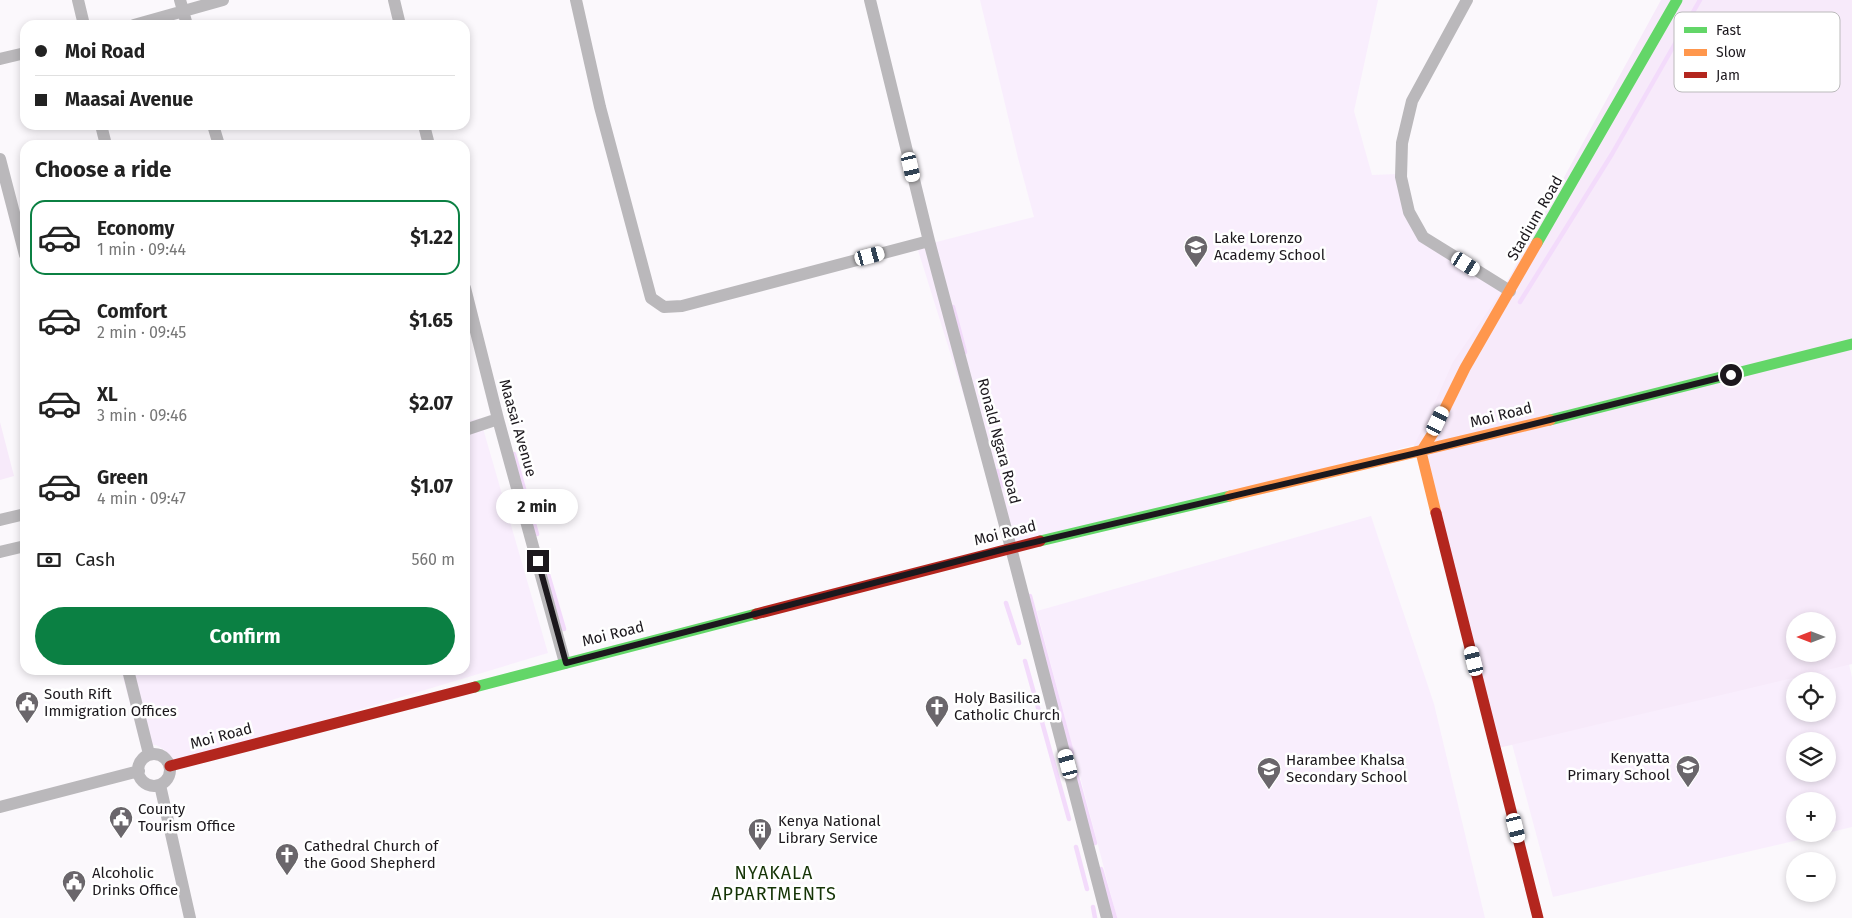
<!DOCTYPE html>
<meta charset="utf-8">
<style>
:root{--surface:#fff;--page:#f2f2f2;--text:#222;--muted:#767676;--line:#e0e0e0;--accent:#0b8043}
body{margin:0;font-family:"Fira Sans",sans-serif;background:var(--page);color:var(--text);height:100vh;display:flex;flex-direction:column;font-size:19px;white-space:nowrap}
*{box-sizing:border-box;margin:0}
p{font-size:16px;color:var(--muted)}
.icon{flex:none;width:28px;height:28px;fill:none;stroke:currentColor;stroke-width:2;stroke-linecap:round;stroke-linejoin:round}
.map{position:relative;flex:1;overflow:hidden}
.drawer{position:absolute;left:20px;top:140px;width:450px;height:535px;display:flex;flex-direction:column;background:var(--surface);border-radius:15px;box-shadow:0 2px 8px #0003}
.drawer>*{flex:none}
.top-card{position:absolute;left:20px;top:20px;width:450px;height:110px;border-radius:15px;box-shadow:0 2px 8px #0003;display:grid;align-content:center;height:110px;padding:0 15px;background:var(--surface)}
.needle{width:32px;rotate:270deg}
.controls{position:absolute;left:1786px;top:612px;display:grid;gap:10px}
.controls a{display:grid;place-items:center;width:50px;height:50px;border-radius:50%;background:var(--surface);box-shadow:0 2px 8px #0003;font-size:25px}
.end{position:absolute;width:22px;height:22px;margin:-11px;border:6px solid #1c181d;background:#fff;box-shadow:0 0 0 2px #fff}
.from{border-radius:50%}
.bubble{position:absolute;height:35px;border-radius:18px;background:var(--surface);box-shadow:0 2px 8px #0003;font-size:16px;font-weight:700;line-height:35px;text-align:center}
.car{position:absolute;width:15px;height:30px;margin:-15px -8px;border-radius:6px;box-shadow:0 0 4px 1px #0007;background:linear-gradient(#fff 24%,#345 0 40%,#fff 0 76%,#345 0 86%,#fff 0)}
.top-card b{display:flex;align-items:center;gap:18px;height:48px;font-size:19px}
.top-card b+b{border-top:1px solid var(--line)}
.top-card i{width:12px;height:12px;background:var(--text)}
ul{padding:0;list-style:none}
li{display:flex;align-items:center;gap:15px;height:75px;margin:0 10px 8px;padding:0 5px;border:2px solid transparent;border-radius:15px}
li div{flex:1}
li b{display:block;font-size:19px}
li em{font-style:normal;font-weight:700}
li.current{border-color:var(--accent)}
li>.icon{width:45px;height:45px;stroke-width:1.5}
h2{padding:0 15px;font-size:22px;line-height:60px}
.pay{display:flex;align-items:center;gap:12px;height:55px;padding:0 15px;font-size:19px}
.pay p{margin-inline-start:auto}
.action{display:flex;gap:10px;margin-top:auto;padding:10px 15px}
.action a{flex:1;height:58px;border-radius:30px;background:var(--accent);color:#fff;font-size:20px;font-weight:700;line-height:58px;text-align:center}
.map>svg:first-child{display:block}
.built{fill:#f9eefd;fill-rule:evenodd}
.garden{fill:#f7eafa;fill-rule:evenodd}
.lines{fill:none;stroke-linecap:round;stroke-linejoin:round}
.stream{stroke:#f3dbfb;stroke-width:4.5}
.street{stroke:#bab8bb;stroke-width:12}
.fast{stroke:#63d668;stroke-width:11}
.slow{stroke:#ff974d;stroke-width:11}
.jam{stroke:#b3261e;stroke-width:11}
.route{stroke:#1c181d;stroke-width:6}
.labels{text-anchor:middle;stroke-width:5;stroke-linejoin:round;paint-order:stroke}
.street-label{font-size:15px;fill:#1c181d;stroke:#fff}
.poi-label{font-size:15px;fill:#1c181d;stroke:#fff;text-anchor:start}
.quarter-label{font-size:18px;letter-spacing:1px;fill:#153406;stroke:#fff}
.key{fill:#fff;stroke:#bbbabb;stroke-width:1}
.key-label{font-size:14px;fill:#1c181d}
</style>
<div class="map">
<svg width="1852" height="918" viewBox="0 0 1852 918">
<rect width="100%" height="100%" fill="#fbf8fc"/>
<path class="built" d="M980 0H1378L1354 111 1372 175 1397 174 1420 238 1503 289 1414 445 1012 550 917 247 1034 217 1018 158Z
M480 418 548 653 172 766 169 755 163 749 156 745H141L121 670H465V422Z
M1371 516 1434 704 1485 918H1117L1037 611Z
M1848 660 1852 677V827L1828 833V801H1795V834H1824L1553 897 1512 744ZM1795 681H1828V714H1795ZM1795 741H1828V774H1795Z"/>
<path class="garden" d="M1661 0H1852V664L1494 749 1414 445 1429 416 1453 362 1503 289ZM1795 621H1828V654H1795Z
M0 422 14 476 0 480Z"/>
<g class="lines">
<path class="stream" d="M1520 302 1612 154 1700 0
M953 307 965 352
M514 454 537 534
M997 471 1001 486
M547 571 564 629
M1030 596 1072 753
M1006 603 1019 643
M1025 661 1069 819
M1076 773 1095 843
M1076 847 1087 889
M1101 869 1115 918
M1093 907 1095 918"/>
<path class="street" d="M78 0 84 25
M180 0 187 25
M394 0 400 25
M576 0 600 107 651 298 664 307 682 306 929 241
M870 0 929 241 1011 548 1107 918
M1467 0 1412 101 1402 143 1401 177 1409 212 1423 237 1510 291
M134 25 223 0
M0 59 25 53
M101 125 106 145
M213 125 219 145
M424 125 429 145
M0 159 25 255
M465 288 498 419 565 663
M465 430 498 419
M0 520 25 514
M0 552 25 546
M128 670 149 754
M138 770a16 16 0 1 1 32 0a16 16 0 1 1-32 0Z
M160 785 190 918
M0 807 139 771"/>
<path class="fast" d="M1537 243 1677 0
M1550 420 1852 344
M1040 541 1230 496
M475 687 756 614"/>
<path class="slow" d="M1230 496 1550 420
M1436 513 1421 452 1433 433 1465 368 1537 243"/>
<path class="jam" d="M1436 513 1538 918
M756 614 1040 541
M170 766 475 687"/>
</g>
<g class="lines">
<path class="route" d="M538 561 566 663 1001 550 1421 452 1731 375"/>
</g>
<defs>
<g id="school-pin" transform="scale(1.25)"><path d="M0 17L-7.5 6A9.5 9.5 0 1 1 7.5 6Z" fill="#6a666b" stroke="#fff"/><path d="M0-5L7-2L0 1L-7-2ZM-4 1L0 2.5L4 1V4Q0 6-4 4Z" fill="#fff"/></g>
<g id="civic-pin" transform="scale(1.25)"><path d="M0 17L-7.5 6A9.5 9.5 0 1 1 7.5 6Z" fill="#6a666b" stroke="#fff"/><path d="M-.6-6.5H3V-4.5H.6V-3L4-1V1h2V6H-6V1h2V-1L-.6-3ZM-1.2 2.5V6h2.4V2.5Z" fill="#fff"/></g>
<g id="church-pin" transform="scale(1.25)"><path d="M0 17L-7.5 6A9.5 9.5 0 1 1 7.5 6Z" fill="#6a666b" stroke="#fff"/><path d="M-1.2-6h2.4v3.5h3.3v2.4h-3.3V6h-2.4V-.1h-3.3v-2.4h3.3Z" fill="#fff"/></g>
<g id="building-pin" transform="scale(1.25)"><path d="M0 17L-7.5 6A9.5 9.5 0 1 1 7.5 6Z" fill="#6a666b" stroke="#fff"/><path d="M-4-6H4V6H1V3H-1V6H-4ZM-2.5-4.3h1.7v1.8h-1.7ZM.8-4.3h1.7v1.8H.8ZM-2.5-1h1.7V.8h-1.7ZM.8-1h1.7V.8H.8Z" fill="#fff"/></g>
</defs>
<g fill-rule="evenodd">
<use href="#school-pin" x="1196" y="247"/>
<use href="#civic-pin" x="27" y="703"/>
<use href="#church-pin" x="937" y="707"/>
<use href="#school-pin" x="1688" y="767"/>
<use href="#school-pin" x="1269" y="769"/>
<use href="#civic-pin" x="121" y="818"/>
<use href="#building-pin" x="760" y="830"/>
<use href="#church-pin" x="287" y="855"/>
<use href="#civic-pin" x="74" y="882"/>
</g>
<g class="labels">
<g class="street-label">
<text transform="translate(1535 218) rotate(-60)" y="5">Stadium Road</text>
<text transform="translate(1501 415) rotate(-14)" y="5">Moi Road</text>
<text transform="translate(518 428) rotate(74)" y="5">Maasai Avenue</text>
<text transform="translate(999 441) rotate(75)" y="5">Ronald Ngara Road</text>
<text transform="translate(1005 533) rotate(-14)" y="5">Moi Road</text>
<text transform="translate(613 634) rotate(-14)" y="5">Moi Road</text>
<text transform="translate(221 736) rotate(-15)" y="5">Moi Road</text>
</g>
<g class="poi-label">
<text x="1214" y="243">Lake Lorenzo<tspan x="1214" dy="17">Academy School</tspan></text>
<text x="44" y="699">South Rift<tspan x="44" dy="17">Immigration Offices</tspan></text>
<text x="954" y="703">Holy Basilica<tspan x="954" dy="17">Catholic Church</tspan></text>
<text x="1670" y="763" text-anchor="end">Kenyatta<tspan x="1670" dy="17">Primary School</tspan></text>
<text x="1286" y="765">Harambee Khalsa<tspan x="1286" dy="17">Secondary School</tspan></text>
<text x="138" y="814">County<tspan x="138" dy="17">Tourism Office</tspan></text>
<text x="778" y="826">Kenya National<tspan x="778" dy="17">Library Service</tspan></text>
<text x="304" y="851">Cathedral Church of<tspan x="304" dy="17">the Good Shepherd</tspan></text>
<text x="92" y="878">Alcoholic<tspan x="92" dy="17">Drinks Office</tspan></text>
</g>
<g class="quarter-label">
<text x="774" y="879">NYAKALA<tspan x="774" dy="21">APPARTMENTS</tspan></text>
</g>
</g>
<rect x="1674" y="12" width="166" height="80" rx="8" class="key"/>
<rect x="1684" y="27" width="23" height="6" fill="#63d668"/>
<rect x="1684" y="49" width="23" height="7" fill="#ff974d"/>
<rect x="1684" y="72" width="23" height="6" fill="#b3261e"/>
<g class="key-label">
<text x="1716" y="35">Fast</text>
<text x="1716" y="57">Slow</text>
<text x="1716" y="80">Jam</text>
</g>
</svg>
<div class="controls">
<a><svg class="needle" viewBox="-14 -14 28 28"><path d="M0-13l5 13h-10z" fill="#e53935"/><path d="M0 13l5-13h-10z" fill="#767676"/></svg></a>
<a><svg class="icon" aria-label="locate" viewBox="0 0 24 24"><circle cx="12" cy="12" r="6"/><path d="M12 2v4M12 18v4M2 12h4M18 12h4"/></svg></a>
<a><svg class="icon" aria-label="layers" viewBox="0 0 24 24"><path d="M12 4l9 5-9 5-9-5zM3 14l9 5 9-5"/></svg></a>
<a>+</a>
<a>−</a>
</div>
<i class="end from" style="left:1731px;top:375px"></i>
<i class="end" style="left:538px;top:561px"></i>
<div class="bubble" style="left:496px;top:489px;width:82px">2 min</div>
<i class="car" style="left:911px;top:167px;rotate:167deg"></i>
<i class="car" style="left:870px;top:256px;rotate:75deg"></i>
<i class="car" style="left:1466px;top:264px;rotate:122deg"></i>
<i class="car" style="left:1438px;top:421px;rotate:26deg"></i>
<i class="car" style="left:1474px;top:661px;rotate:346deg"></i>
<i class="car" style="left:1068px;top:764px;rotate:345deg"></i>
<i class="car" style="left:1516px;top:828px;rotate:166deg"></i>
<div class="top-card">
<b><i class="from"></i>Moi Road</b>
<b><i></i>Maasai Avenue</b>
</div>
<section class="drawer">
<h2>Choose a ride</h2>
<ul>
<li class="current"><svg class="icon" aria-label="car" viewBox="0 0 24 24"><path d="M5 17H2v-5l4-1 3-4h7l3 4 3 1v5h-3M9 17h6M6 11h13"/><circle cx="7" cy="17" r="2"/><circle cx="17" cy="17" r="2"/></svg><div><b>Economy</b><p>1 min · 09:44</p></div><em>$1.22</em></li>
<li><svg class="icon" aria-label="car" viewBox="0 0 24 24"><path d="M5 17H2v-5l4-1 3-4h7l3 4 3 1v5h-3M9 17h6M6 11h13"/><circle cx="7" cy="17" r="2"/><circle cx="17" cy="17" r="2"/></svg><div><b>Comfort</b><p>2 min · 09:45</p></div><em>$1.65</em></li>
<li><svg class="icon" aria-label="car" viewBox="0 0 24 24"><path d="M5 17H2v-5l4-1 3-4h7l3 4 3 1v5h-3M9 17h6M6 11h13"/><circle cx="7" cy="17" r="2"/><circle cx="17" cy="17" r="2"/></svg><div><b>XL</b><p>3 min · 09:46</p></div><em>$2.07</em></li>
<li><svg class="icon" aria-label="car" viewBox="0 0 24 24"><path d="M5 17H2v-5l4-1 3-4h7l3 4 3 1v5h-3M9 17h6M6 11h13"/><circle cx="7" cy="17" r="2"/><circle cx="17" cy="17" r="2"/></svg><div><b>Green</b><p>4 min · 09:47</p></div><em>$1.07</em></li>
</ul>
<div class="pay"><svg class="icon" aria-label="cash" viewBox="0 0 24 24"><path d="M3 7h18v10H3z"/><circle cx="12" cy="12" r="2"/></svg>Cash<p>560 m</p></div>
<div class="action"><a>Confirm</a></div>
</section>
</div>
